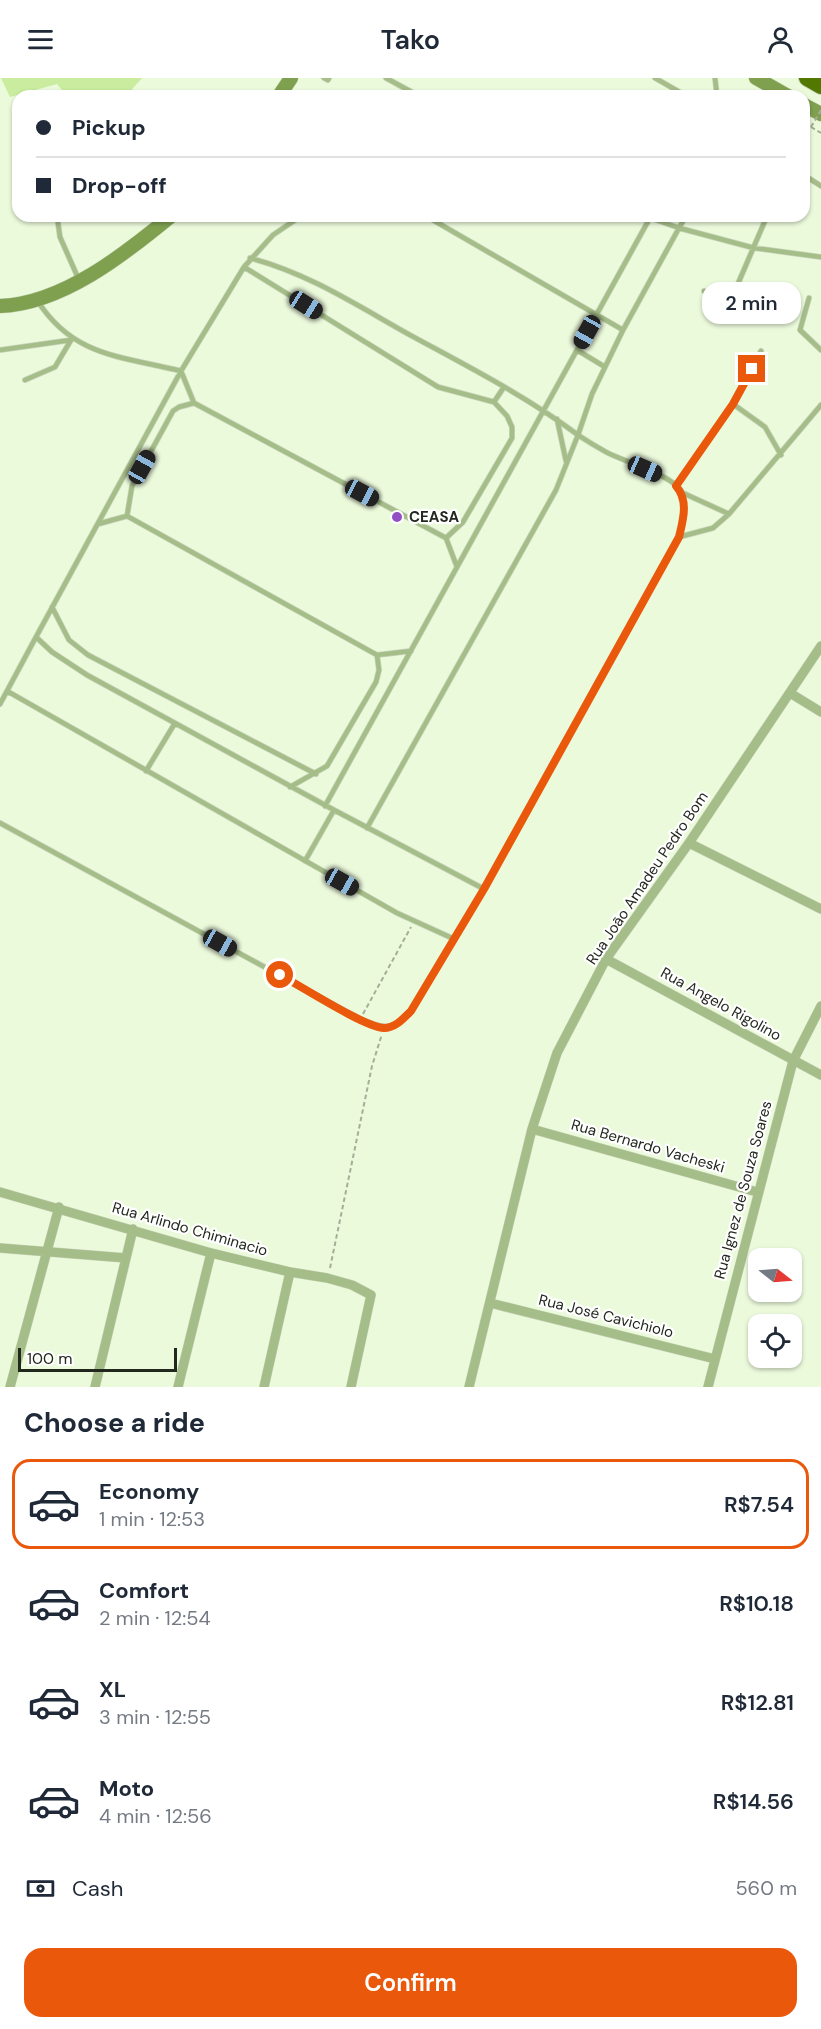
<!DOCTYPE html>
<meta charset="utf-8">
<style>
:root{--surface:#fff;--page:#f6f6f7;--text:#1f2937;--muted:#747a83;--line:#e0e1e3;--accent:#ea580c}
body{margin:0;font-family:"DM Sans",sans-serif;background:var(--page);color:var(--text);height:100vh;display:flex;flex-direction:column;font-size:22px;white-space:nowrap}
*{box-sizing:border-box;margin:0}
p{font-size:20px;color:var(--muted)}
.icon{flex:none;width:33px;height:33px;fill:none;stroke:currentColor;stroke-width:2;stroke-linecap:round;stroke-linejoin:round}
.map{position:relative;height:1309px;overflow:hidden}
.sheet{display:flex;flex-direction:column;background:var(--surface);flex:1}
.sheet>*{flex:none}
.guide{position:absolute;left:12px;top:12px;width:798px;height:132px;border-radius:18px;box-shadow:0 2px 4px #0004;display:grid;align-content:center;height:132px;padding:0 24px;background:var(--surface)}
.needle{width:39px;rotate:107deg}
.buttons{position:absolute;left:748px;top:1170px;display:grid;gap:12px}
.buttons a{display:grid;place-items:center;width:54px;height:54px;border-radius:12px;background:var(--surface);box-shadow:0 2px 4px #0004;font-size:30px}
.scale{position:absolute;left:18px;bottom:15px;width:159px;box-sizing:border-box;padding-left:6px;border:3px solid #23281e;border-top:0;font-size:16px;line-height:21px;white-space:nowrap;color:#23281e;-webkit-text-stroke:4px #fff;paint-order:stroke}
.end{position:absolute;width:27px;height:27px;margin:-14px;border:8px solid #ea580c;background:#fff;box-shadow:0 0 0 3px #fff}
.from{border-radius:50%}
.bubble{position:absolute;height:42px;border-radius:18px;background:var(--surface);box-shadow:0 2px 4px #0004;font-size:20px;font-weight:600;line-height:42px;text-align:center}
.car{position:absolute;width:18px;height:36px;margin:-18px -9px;border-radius:8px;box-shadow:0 0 4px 2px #0007;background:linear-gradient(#222 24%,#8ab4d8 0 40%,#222 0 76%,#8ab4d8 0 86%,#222 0)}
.guide b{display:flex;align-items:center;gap:21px;height:57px;font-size:22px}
.guide b+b{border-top:2px solid var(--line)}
.guide i{width:15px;height:15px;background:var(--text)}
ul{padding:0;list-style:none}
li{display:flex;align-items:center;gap:18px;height:90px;margin:0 12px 9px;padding:0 12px;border:3px solid transparent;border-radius:18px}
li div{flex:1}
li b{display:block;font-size:22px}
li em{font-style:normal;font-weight:600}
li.current{border-color:var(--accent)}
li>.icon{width:54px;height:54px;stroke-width:1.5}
h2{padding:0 24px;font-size:27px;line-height:72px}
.pay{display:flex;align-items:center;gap:15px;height:66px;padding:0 24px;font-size:22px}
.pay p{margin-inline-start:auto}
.action{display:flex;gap:12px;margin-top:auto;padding:12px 24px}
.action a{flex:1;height:69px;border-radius:18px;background:var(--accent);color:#fff;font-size:24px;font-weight:600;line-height:69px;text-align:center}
header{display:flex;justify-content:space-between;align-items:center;height:78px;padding:0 24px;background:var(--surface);font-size:27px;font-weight:600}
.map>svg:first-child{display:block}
.green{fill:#c9ec9e}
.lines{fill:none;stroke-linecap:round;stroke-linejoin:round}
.lane-casing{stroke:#c8d4ba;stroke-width:6}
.street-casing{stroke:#c8d4ba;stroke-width:10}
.secondary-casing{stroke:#c8d4ba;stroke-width:15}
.highway-casing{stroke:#c8d4ba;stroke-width:18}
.path{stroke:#a4ae98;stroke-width:2;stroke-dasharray:4.5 3;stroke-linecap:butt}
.lane{stroke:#a5bd88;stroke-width:4.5}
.street{stroke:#a5bd88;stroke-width:9}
.secondary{stroke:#7fa14f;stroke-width:14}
.highway{stroke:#537800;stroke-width:16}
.path-bridge{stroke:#a4ae98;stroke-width:2;stroke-dasharray:4.5 3;stroke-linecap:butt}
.route{stroke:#ea580c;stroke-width:8}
.poi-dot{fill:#924fc4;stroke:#fff;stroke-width:2}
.labels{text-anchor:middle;stroke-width:4.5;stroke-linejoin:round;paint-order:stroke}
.poi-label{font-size:15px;font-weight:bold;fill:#23281e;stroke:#fff;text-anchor:start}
.street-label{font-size:15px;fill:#23281e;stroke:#fff}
</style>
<header><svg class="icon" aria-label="menu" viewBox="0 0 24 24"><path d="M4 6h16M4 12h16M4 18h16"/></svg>Tako<svg class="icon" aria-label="person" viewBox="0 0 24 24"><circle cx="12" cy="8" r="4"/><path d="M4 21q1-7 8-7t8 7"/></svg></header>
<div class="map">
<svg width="821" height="1309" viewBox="0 0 821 1309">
<rect width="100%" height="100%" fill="#ecfadc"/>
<path class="green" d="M1 0H142L126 18H67L57 6 10 19Z"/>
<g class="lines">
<g class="lane-casing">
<path id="lane" d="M324 0 328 2 329 0
M386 0 419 18
M655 0 683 16 682 18
M715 0 717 18
M804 97 821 108
M57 138 60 159 79 202
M301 138 273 157 244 189 181 293 36 559 52 574 87 597 334 732 484 811
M645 138 679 150 686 138
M250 180C308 195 358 228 410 257 467 288 526 318 578 357L556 412 367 750
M244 189 438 309 494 324 507 338 512 349V360L463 444 446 460
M704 213 725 220 734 215 767 138
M809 220 800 252 821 272
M37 222C73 279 121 278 181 293L194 325 446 460 457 489
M623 252 679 150 754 170 821 179
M0 272 71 262 55 289 25 302
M577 272 605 289
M494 324 504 309
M733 326 765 349 781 377
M557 341 566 383
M676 408 733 326 761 273
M683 415 729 436
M127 438 132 408 173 333 179 329 194 325
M98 446 127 438 377 577 411 573
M679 459 713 450 729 436 821 327
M52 529 69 562 88 577 316 696
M7 613 397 835 454 861
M0 626 36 559
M146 693 175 645
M290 709 327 688 376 604 379 592 377 577
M325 728 651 138
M0 745 360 941C386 951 390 953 411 934L484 811 679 459C682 446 686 432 683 417 678 398 624 384 606 374 597 369 587 363 578 357L592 316 623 252 426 138
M305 783 334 732"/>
</g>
<g class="street-casing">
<path id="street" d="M790 615 821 634
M689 765 821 831
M606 881 821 997
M532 1051 757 1114
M0 1114 211 1175 290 1194 327 1200 352 1207 371 1217 351 1309
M0 1170 126 1180
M490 1225 715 1281
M10 1309 59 1129
M95 1309 133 1151
M178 1309 211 1175
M264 1309 290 1194
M469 1309 532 1051 557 975 606 881 689 765 821 568
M708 1309 793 983 821 928"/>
</g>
<g class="secondary-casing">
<path id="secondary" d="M756 0 788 18
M279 18 291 0
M804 27 821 36
M0 228C62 226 125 176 171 138"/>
</g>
<g class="highway-casing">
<path id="highway" d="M807 0 821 8"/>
</g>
<path class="path" d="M811 49 821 55
M363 936 411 849
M330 1190 372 988 382 956"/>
<use href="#lane" class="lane"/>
<use href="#street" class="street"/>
<use href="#secondary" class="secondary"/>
<use href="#highway" class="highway"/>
<path class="path-bridge" d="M811 49 821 32"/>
</g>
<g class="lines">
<path class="route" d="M280 897C301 908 364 949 384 950 395 950 403 941 411 933L484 811 679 459C683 442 689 423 676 408L733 326 752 291"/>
</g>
<circle class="poi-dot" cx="397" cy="439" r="6"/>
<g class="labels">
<g class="poi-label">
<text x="409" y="444">CEASA</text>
</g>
<g class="street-label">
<text transform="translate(647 800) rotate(-56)" y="5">Rua João Amadeu Pedro Bom</text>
<text transform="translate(721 926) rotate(29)" y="5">Rua Angelo Rigolino</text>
<text transform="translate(648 1068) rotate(16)" y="5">Rua Bernardo Vacheski</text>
<text transform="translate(743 1112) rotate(-75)" y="5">Rua Ignez de Souza Soares</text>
<text transform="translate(190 1151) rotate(16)" y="5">Rua Arlindo Chiminacio</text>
<text transform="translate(606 1238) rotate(14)" y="5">Rua José Cavichiolo</text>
</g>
</g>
</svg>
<div class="buttons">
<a><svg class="needle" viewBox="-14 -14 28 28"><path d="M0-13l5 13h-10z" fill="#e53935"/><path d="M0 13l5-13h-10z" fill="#747a83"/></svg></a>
<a><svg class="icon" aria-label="locate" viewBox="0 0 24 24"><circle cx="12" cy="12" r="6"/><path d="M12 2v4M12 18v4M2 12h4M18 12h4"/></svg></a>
</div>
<div class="scale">100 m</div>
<i class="end from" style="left:280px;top:897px"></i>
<i class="end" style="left:752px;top:291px"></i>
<div class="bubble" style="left:702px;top:204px;width:99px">2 min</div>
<i class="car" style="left:306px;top:227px;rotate:122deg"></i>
<i class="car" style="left:587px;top:254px;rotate:209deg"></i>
<i class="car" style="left:142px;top:389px;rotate:29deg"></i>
<i class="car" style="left:645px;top:391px;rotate:114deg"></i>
<i class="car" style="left:362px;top:415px;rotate:118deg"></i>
<i class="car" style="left:342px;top:804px;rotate:119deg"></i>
<i class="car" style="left:220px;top:865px;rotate:119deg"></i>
<div class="guide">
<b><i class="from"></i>Pickup</b>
<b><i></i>Drop-off</b>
</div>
</div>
<section class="sheet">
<h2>Choose a ride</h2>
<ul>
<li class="current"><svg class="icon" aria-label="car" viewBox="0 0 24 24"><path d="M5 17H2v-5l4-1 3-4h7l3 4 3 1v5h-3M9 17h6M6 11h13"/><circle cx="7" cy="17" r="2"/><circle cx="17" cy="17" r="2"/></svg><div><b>Economy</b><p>1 min · 12:53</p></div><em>R$7.54</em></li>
<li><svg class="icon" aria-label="car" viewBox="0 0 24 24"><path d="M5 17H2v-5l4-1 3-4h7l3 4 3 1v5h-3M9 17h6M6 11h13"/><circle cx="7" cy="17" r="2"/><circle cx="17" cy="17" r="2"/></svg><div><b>Comfort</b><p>2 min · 12:54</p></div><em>R$10.18</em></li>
<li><svg class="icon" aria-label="car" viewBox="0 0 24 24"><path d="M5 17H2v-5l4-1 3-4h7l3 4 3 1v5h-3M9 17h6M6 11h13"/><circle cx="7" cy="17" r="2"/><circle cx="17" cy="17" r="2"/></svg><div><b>XL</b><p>3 min · 12:55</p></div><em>R$12.81</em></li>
<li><svg class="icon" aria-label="car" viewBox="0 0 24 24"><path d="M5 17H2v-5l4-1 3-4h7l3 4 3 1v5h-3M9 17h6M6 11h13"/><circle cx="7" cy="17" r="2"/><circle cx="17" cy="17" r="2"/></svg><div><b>Moto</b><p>4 min · 12:56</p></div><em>R$14.56</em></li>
</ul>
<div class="pay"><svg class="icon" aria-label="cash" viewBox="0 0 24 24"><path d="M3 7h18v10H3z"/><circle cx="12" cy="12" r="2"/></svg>Cash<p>560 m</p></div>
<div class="action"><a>Confirm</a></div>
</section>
